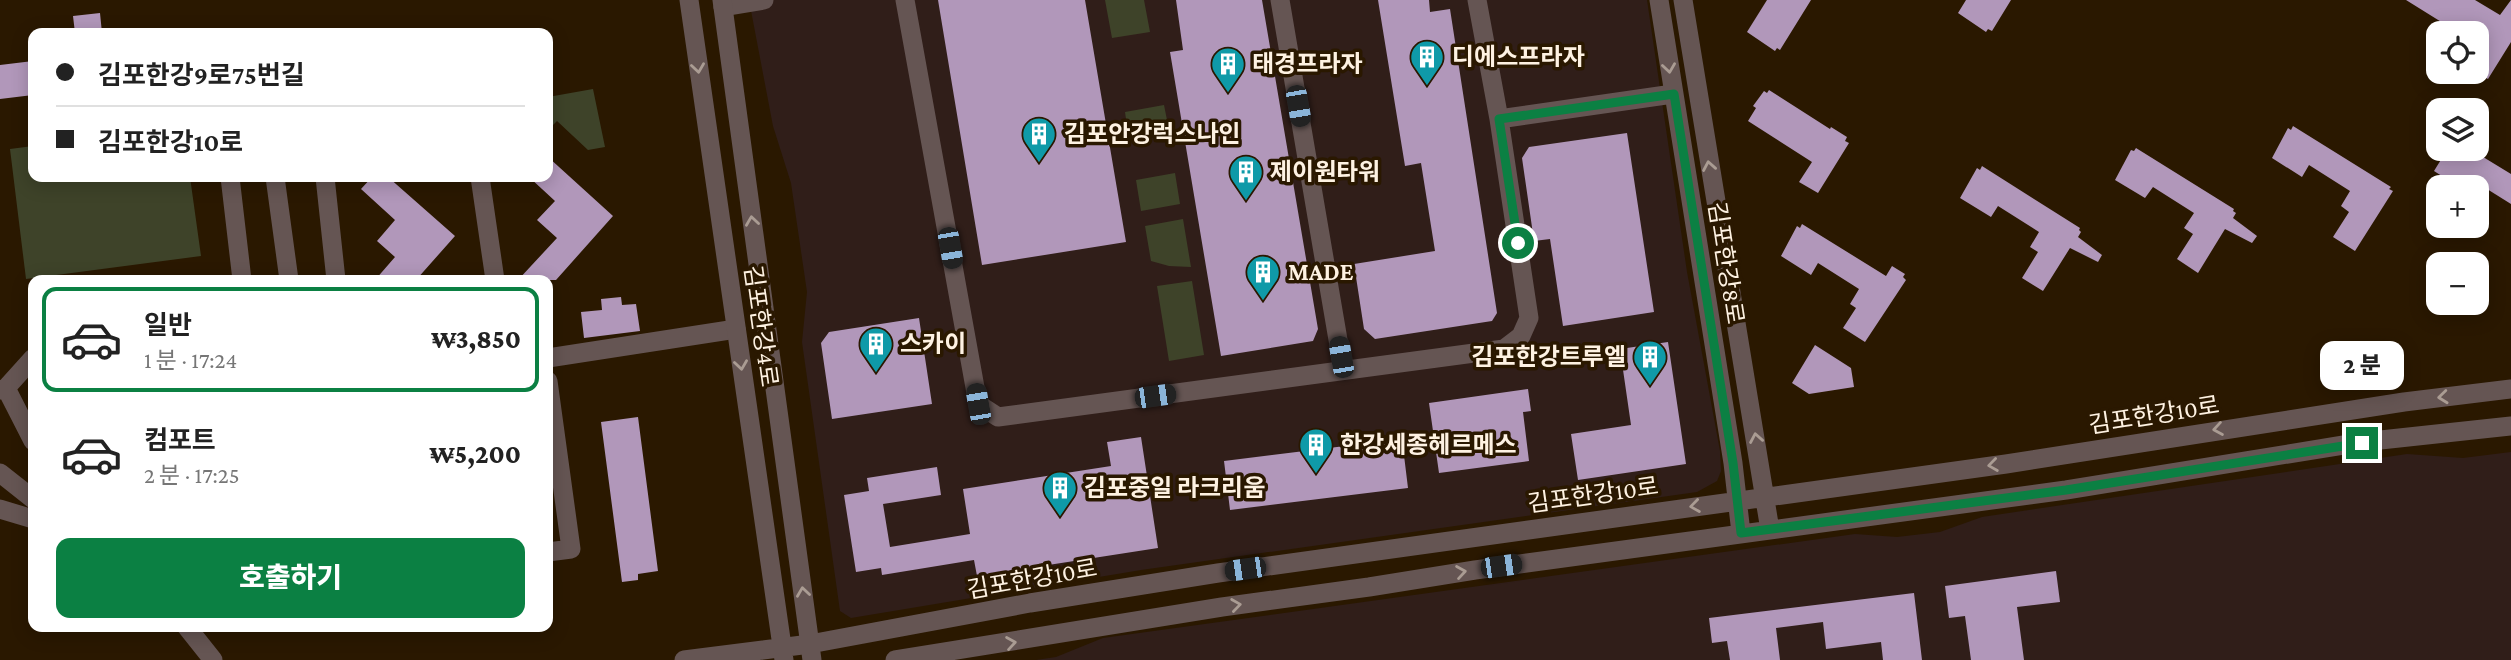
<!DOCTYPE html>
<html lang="ko">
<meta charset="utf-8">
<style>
:root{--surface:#fff;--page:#f6f6f6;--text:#222;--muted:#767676;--line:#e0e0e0;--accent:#0b8043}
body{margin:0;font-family:"Crimson Pro","Noto Sans KR",serif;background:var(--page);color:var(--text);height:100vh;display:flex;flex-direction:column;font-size:26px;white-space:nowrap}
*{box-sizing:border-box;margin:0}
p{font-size:23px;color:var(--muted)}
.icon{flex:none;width:38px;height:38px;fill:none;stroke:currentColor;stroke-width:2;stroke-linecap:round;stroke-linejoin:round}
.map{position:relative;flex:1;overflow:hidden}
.side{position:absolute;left:28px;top:275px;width:525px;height:357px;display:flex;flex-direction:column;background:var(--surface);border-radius:14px;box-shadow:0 4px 18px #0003}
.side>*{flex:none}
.banner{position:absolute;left:28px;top:28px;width:525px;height:154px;border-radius:14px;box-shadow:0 4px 18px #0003;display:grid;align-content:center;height:154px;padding:0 28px;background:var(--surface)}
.buttons{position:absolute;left:2426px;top:21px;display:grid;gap:14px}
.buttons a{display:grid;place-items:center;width:63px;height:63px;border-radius:14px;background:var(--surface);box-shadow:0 4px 18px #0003;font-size:35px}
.end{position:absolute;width:32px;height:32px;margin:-16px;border:9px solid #0b8043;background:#fff;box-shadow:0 0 0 4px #fff}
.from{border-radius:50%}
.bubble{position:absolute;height:49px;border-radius:14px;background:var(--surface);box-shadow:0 4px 18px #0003;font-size:23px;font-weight:800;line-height:49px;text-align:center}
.car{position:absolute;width:21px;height:42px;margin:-21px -10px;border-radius:9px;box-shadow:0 0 5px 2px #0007;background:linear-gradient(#222 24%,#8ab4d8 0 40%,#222 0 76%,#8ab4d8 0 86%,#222 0)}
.banner b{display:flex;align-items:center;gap:24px;height:66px;font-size:26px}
.banner b+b{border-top:2px solid var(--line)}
.banner i{width:18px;height:18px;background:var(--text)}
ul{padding:12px 0 0;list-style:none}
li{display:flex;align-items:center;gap:21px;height:105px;margin:0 14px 10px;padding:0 14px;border:4px solid transparent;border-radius:14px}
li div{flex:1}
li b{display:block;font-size:26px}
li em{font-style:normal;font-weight:800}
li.current{border-color:var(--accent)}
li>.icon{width:63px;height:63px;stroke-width:1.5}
.primary-button{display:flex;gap:14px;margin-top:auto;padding:14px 28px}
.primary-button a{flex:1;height:80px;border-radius:14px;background:var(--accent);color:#fff;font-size:28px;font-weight:800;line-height:80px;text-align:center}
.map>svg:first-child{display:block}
.commercial{fill:#301e19}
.green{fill:#3e4329}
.building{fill:#b197ba}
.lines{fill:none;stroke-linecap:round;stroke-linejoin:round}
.minor{stroke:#655553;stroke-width:19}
.tertiary{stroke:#655553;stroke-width:19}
.oneway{stroke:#aa9c93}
.route{stroke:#0b8043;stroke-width:9}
.labels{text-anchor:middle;stroke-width:7;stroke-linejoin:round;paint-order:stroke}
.poi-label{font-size:24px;font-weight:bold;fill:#fef2e2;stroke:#2a1800;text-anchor:start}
.street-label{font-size:24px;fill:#fef2e2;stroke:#2a1800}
</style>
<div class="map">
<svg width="2511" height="660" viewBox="0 0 2511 660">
<rect width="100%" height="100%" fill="#2a1800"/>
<path class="commercial" d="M749 0H1647L1687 272 1720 451 1721 471 1717 481 1697 492 1141 570 851 618 840 611 802 342 807 292 791 183 773 126Z
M2511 452V660H1036L1056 657 1103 638 1855 534 1897 537 1940 532 1982 517 2407 454 2463 458Z"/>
<path class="green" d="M1105 0H1144L1150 32 1112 38Z
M593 89 605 147 588 150 557 121 548 130V97Z
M1164 105 1167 120 1127 126 1125 112Z
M33 146V177H190L201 256 26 279 10 149Z
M1175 173 1180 204 1141 211 1136 180Z
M1183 219 1191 267 1169 266 1151 261 1145 226Z
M1192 281 1204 355 1169 361 1157 286Z"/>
<path class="building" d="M938 0H1085L1126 242 982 265Z
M1176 0H1262L1318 329 1313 341 1221 356 1170 52 1183 50Z
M1378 0H1429L1430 12 1450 9 1497 313 1492 321 1375 339 1364 329 1354 264 1435 251 1421 163 1405 166Z
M1767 0H1811L1780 50 1777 48 1775 51 1747 32Z
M1966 0H2011L1992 31 1988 29 1986 32 1958 13Z
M2406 0H2475L2500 15 2511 0V42L2488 79 2476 72V33H2459Z
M100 13 102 33H75L73 16Z
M33 61V95L0 99V65Z
M1769 90 1830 129 1831 127 1847 137 1845 141 1849 143 1818 193 1799 182 1812 162 1748 121 1756 108 1753 106 1764 91 1767 93Z
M2293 126 2391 187 2389 189 2393 191 2355 251 2333 237 2349 212 2341 206 2350 191 2309 165 2302 177 2272 158 2288 128 2291 130Z
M1627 133 1654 312 1563 326 1550 239 1534 241 1522 158 1529 147Z
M2136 148 2234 209 2233 211 2236 213 2233 218 2257 236 2252 243 2225 229 2198 273 2177 259 2193 234 2184 228 2194 213 2153 187 2145 198 2115 180 2131 150 2134 151Z
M2428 149H2470L2511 174V204L2471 179 2466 187H2459L2434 171 2442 158Z
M548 157 613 216 556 280H518L557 238 537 220 555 201 529 177H548Z
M1982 166 2080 228 2079 230 2081 232 2078 237 2102 255 2098 262 2070 248 2043 291 2022 278 2038 252 2030 247 2039 232 1998 206 1991 217 1960 198 1977 168 1980 170Z
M372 177H388L455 236 416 280H375L395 257 377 241 395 220 361 189Z
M1802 224 1886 276 1892 266 1905 274 1903 277 1906 280 1865 342 1843 328 1856 308 1850 304 1859 289 1818 263 1811 275 1781 256 1797 226 1800 228Z
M621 297 622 305 636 304 640 331 584 338 581 312 602 310 601 299Z
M919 318 932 404 832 419 821 343 829 332Z
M1668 342 1686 464 1578 480 1571 434 1631 425 1620 349Z
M1815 345 1851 368 1854 387 1809 394 1792 383Z
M1528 389 1531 411 1523 412 1529 461 1439 473 1429 403Z
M638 417 658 571 638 574V580L622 582 601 422Z
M1141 437 1158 548 977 576 974 560 882 575 881 568 856 572 844 495 869 491 867 478 937 467 941 495 883 504 890 547 970 534 963 489 1111 466 1107 442Z
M1402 439 1408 488 1230 510 1224 461Z
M2056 571 2060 602 2017 607 2024 660H1971L1965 616 1949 618 1945 586Z
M1914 593 1922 660H1883L1881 642 1826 649 1823 622 1776 628 1780 660H1730L1727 641 1712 643 1709 618Z"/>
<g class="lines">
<path class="minor" d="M905 0 978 404 998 417 1504 349 1521 336 1529 318 1499 119 1477 0
M1280 0 1343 369
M723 7 764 0
M1499 119 1673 94
M230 177 242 280
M275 177 289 280
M325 177 336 280
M480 177 495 280
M548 358 736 329
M548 381 571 549 548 552
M6 388 33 441
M0 390 6 388 33 358"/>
<path class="tertiary" d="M689 0 784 660
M722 0 812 660
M1659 0 1733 463 1741 533
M1683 0 1770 530
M0 473 33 499
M0 509 33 519
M186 626 213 660
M684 660 810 644 1030 603 1218 573 2006 464 2404 402 2511 389
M895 660 1222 607 1369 587 1475 570 2066 490 2362 442 2511 426"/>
</g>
<defs><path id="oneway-chevron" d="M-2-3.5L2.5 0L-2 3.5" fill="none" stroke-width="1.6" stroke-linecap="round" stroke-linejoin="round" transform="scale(1.75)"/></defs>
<g class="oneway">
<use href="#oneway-chevron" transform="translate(698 68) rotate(82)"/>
<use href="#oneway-chevron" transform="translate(1669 68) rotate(82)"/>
<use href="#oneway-chevron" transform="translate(1709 166) rotate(-100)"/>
<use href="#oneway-chevron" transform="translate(752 221) rotate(-98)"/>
<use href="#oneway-chevron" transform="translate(741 365) rotate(82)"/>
<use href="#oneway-chevron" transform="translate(2443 397) rotate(174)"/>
<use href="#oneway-chevron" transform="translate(2218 429) rotate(171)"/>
<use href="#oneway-chevron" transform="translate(1756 438) rotate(-100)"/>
<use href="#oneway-chevron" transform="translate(1993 465) rotate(172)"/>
<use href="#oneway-chevron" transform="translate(1695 506) rotate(172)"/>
<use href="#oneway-chevron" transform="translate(1461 572) rotate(-9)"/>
<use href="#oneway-chevron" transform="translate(803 592) rotate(-98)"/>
<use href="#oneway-chevron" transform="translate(1236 605) rotate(-8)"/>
<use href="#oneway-chevron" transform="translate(1011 643) rotate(-9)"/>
</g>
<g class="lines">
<path class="route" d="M1518 243 1499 119 1674 94 1733 463 1741 533 2066 490 2362 443"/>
</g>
<defs>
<g id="building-pin" transform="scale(1.75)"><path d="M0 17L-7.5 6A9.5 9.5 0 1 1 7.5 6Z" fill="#0f9aa8" stroke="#2a1800"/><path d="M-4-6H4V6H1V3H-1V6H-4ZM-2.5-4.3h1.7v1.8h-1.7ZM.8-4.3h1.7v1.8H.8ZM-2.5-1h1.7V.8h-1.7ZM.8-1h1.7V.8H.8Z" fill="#fff"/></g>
</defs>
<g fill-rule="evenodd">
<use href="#building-pin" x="1427" y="57"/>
<use href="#building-pin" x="1228" y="64"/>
<use href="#building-pin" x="1039" y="134"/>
<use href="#building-pin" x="1246" y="172"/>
<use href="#building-pin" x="1263" y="272"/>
<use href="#building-pin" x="876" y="344"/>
<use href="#building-pin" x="1650" y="357"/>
<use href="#building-pin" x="1316" y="445"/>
<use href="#building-pin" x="1060" y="488"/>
</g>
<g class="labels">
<g class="poi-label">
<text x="1452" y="65">디에스프라자</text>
<text x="1252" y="72">태경프라자</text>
<text x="1064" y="142">김포안강럭스나인</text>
<text x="1270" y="180">제이원타워</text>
<text x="1288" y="280">MADE</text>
<text x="900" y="352">스카이</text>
<text x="1626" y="365" text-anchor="end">김포한강트루엘</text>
<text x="1340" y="453">한강세종헤르메스</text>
<text x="1084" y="496">김포중일 라크리움</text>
</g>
<g class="street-label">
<text transform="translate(1726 263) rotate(81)" y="8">김포한강8로</text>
<text transform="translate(761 326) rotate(82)" y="8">김포한강4로</text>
<text transform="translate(2154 415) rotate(-9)" y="8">김포한강10로</text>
<text transform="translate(1593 495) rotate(-8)" y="8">김포한강10로</text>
<text transform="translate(1032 579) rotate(-10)" y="8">김포한강10로</text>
</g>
</g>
</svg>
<div class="buttons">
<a><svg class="icon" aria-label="locate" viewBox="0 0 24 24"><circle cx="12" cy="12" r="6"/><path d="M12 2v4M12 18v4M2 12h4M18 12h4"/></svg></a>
<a><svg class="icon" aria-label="layers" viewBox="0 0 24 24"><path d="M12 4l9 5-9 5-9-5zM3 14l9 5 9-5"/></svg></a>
<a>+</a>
<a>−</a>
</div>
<i class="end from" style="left:1518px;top:243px"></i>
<i class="end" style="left:2362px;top:443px"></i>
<div class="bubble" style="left:2320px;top:341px;width:84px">2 분</div>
<i class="car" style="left:1298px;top:106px;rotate:170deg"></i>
<i class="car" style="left:950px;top:248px;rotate:170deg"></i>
<i class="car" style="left:1341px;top:357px;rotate:350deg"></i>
<i class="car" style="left:1155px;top:396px;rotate:82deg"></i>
<i class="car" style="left:978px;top:404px;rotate:350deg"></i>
<i class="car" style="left:1501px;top:566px;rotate:82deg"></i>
<i class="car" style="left:1245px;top:569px;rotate:262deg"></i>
<div class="banner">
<b><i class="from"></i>김포한강9로75번길</b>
<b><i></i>김포한강10로</b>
</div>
<section class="side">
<ul>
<li class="current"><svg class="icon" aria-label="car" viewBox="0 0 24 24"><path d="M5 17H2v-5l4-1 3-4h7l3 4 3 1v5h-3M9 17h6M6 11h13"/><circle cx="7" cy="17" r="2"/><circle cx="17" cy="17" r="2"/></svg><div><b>일반</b><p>1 분 · 17:24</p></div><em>₩3,850</em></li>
<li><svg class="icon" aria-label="car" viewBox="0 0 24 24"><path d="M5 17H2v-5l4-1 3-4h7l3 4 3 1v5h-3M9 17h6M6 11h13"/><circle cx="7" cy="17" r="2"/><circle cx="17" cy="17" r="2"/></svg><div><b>컴포트</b><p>2 분 · 17:25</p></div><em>₩5,200</em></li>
</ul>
<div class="primary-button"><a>호출하기</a></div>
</section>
</div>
